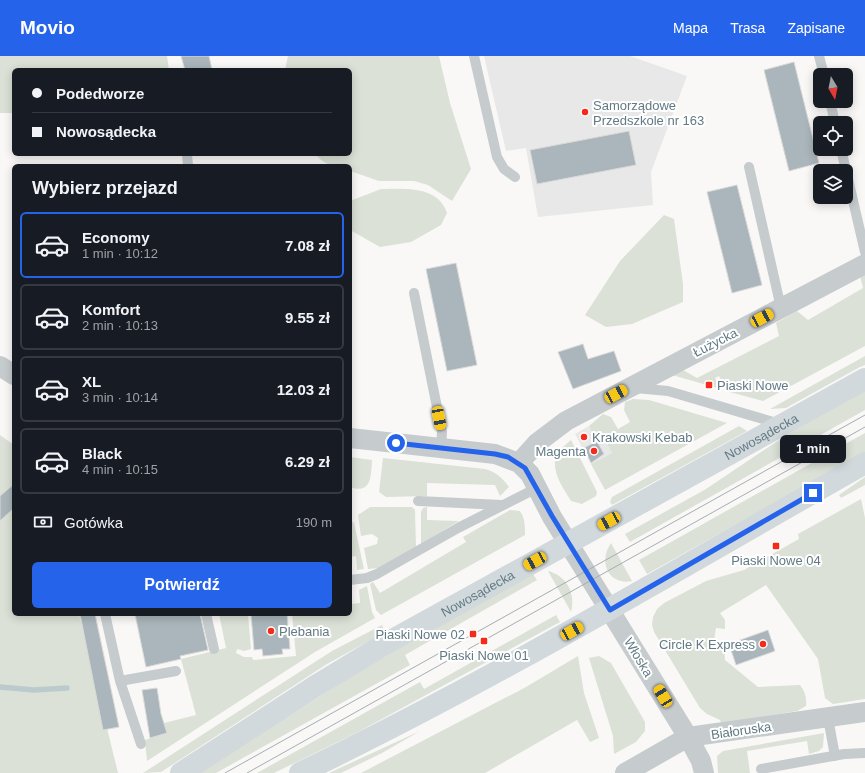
<!DOCTYPE html>
<html lang="pl">
<meta charset="utf-8">
<style>
:root{--surface:#171b24;--page:#242831;--text:#f1f3f6;--muted:#9ea1a6;--line:#363941;--accent:#2563eb}
body{margin:0;font-family:Helvetica,sans-serif;background:var(--page);color:var(--text);height:100vh;display:flex;flex-direction:column;font-size:15px;white-space:nowrap}
*{box-sizing:border-box;margin:0}
p{font-size:13px;color:var(--muted)}
.icon{flex:none;width:22px;height:22px;fill:none;stroke:currentColor;stroke-width:2;stroke-linecap:round;stroke-linejoin:round}
.map{position:relative;flex:1;overflow:hidden}
.details{position:absolute;left:12px;top:108px;width:340px;height:452px;display:flex;flex-direction:column;background:var(--surface);border-radius:6px;box-shadow:0 2px 10px #0003}
.details>*{flex:none}
.top-card{position:absolute;left:12px;top:12px;width:340px;height:88px;border-radius:6px;box-shadow:0 2px 10px #0003;display:grid;align-content:center;height:88px;padding:0 20px;background:var(--surface)}
.needle{width:26px;rotate:170deg}
.fabs{position:absolute;left:813px;top:12px;display:grid;gap:8px}
.fabs a{display:grid;place-items:center;width:40px;height:40px;border-radius:6px;background:var(--surface);box-shadow:0 2px 10px #0003;font-size:20px}
.end{position:absolute;width:18px;height:18px;margin:-9px;border:5px solid #2563eb;background:#fff;box-shadow:0 0 0 2px #fff}
.from{border-radius:50%}
.bubble{position:absolute;height:28px;border-radius:6px;background:var(--surface);box-shadow:0 2px 10px #0003;font-size:13px;font-weight:700;line-height:28px;text-align:center}
.car{position:absolute;width:12px;height:24px;margin:-12px -6px;border-radius:5px;box-shadow:0 0 3px 1px #0007;background:linear-gradient(#f5c518 24%,#345 0 40%,#f5c518 0 76%,#345 0 86%,#f5c518 0)}
.top-card b{display:flex;align-items:center;gap:14px;height:38px;font-size:15px}
.top-card b+b{border-top:1px solid var(--line)}
.top-card i{width:10px;height:10px;background:var(--text)}
ul{padding:0;list-style:none}
li{display:flex;align-items:center;gap:12px;height:66px;margin:0 8px 6px;padding:0 12px;border:2px solid var(--line);border-radius:6px}
li div{flex:1}
li b{display:block;font-size:15px}
li em{font-style:normal;font-weight:700}
li.active{border-color:var(--accent)}
li>.icon{width:36px;height:36px;stroke-width:1.5}
h2{padding:0 20px;font-size:18px;line-height:48px}
.pay{display:flex;align-items:center;gap:10px;height:44px;padding:0 20px;font-size:15px}
.pay p{margin-inline-start:auto}
.primary-button{display:flex;gap:8px;margin-top:auto;padding:8px 20px}
.primary-button a{flex:1;height:46px;border-radius:6px;background:var(--accent);color:#fff;font-size:16px;font-weight:700;line-height:46px;text-align:center}
header{display:flex;align-items:center;gap:24px;box-sizing:border-box;height:56px;padding:0 20px;background:var(--accent);color:#fff}
header strong{font-size:19px}
nav{display:flex;gap:22px;margin-inline-start:auto;font-size:14px}
.map>svg:first-child{display:block}
.built{fill:#e7e8e7}
.green{fill:#dbe1d6}
.lines{fill:none;stroke-linecap:round;stroke-linejoin:round}
.stream{stroke:#bbcbcd;stroke-width:5.5}
.building{fill:#aab6bb;stroke:#dadad8}
.lane{stroke:#c6cbce;stroke-width:10}
.street{stroke:#c6cbce;stroke-width:20}
.secondary{stroke:#d2d9dc;stroke-width:22}
.tram{stroke:#a4aeb2;stroke-width:1}
.route{stroke:#2563eb;stroke-width:5}
.poi-dot{fill:#f42a1a;stroke:#fff;stroke-width:1.5}
.labels{text-anchor:middle;stroke-width:4;stroke-linejoin:round;paint-order:stroke}
.poi-label{font-size:13px;fill:#617a84;stroke:#fff;text-anchor:start}
.street-label{font-size:13px;fill:#617a84;stroke:#fff}
</style>
<header>
<strong>Movio</strong>
<nav><a>Mapa</a><a>Trasa</a><a>Zapisane</a></nav>
</header>
<div class="map">
<svg width="865" height="717" viewBox="0 0 865 717">
<rect width="100%" height="100%" fill="#f9f8f6"/>
<path class="built" d="M484 0H630L687 20 651 116 653 149 538 161 526 92 506 95Z
M589 370 594 381 602 378 612 397 591 408 575 378Z"/>
<path class="green" d="M0 0H167L169 14H14V57H0Z
M288 0H439L450 47 471 113 452 145 428 129 414 125H379L350 115V110C333 110 327 111 315 98H350V14H285Z
M381 133C403 133 438 129 447 157L441 169 411 186 380 191 350 174V145Z
M664 159 674 163 683 228V246L632 268 606 271 585 259 620 205Z
M865 217V290L763 345 726 335 719 320 715 322 721 333 672 319 683 314 697 322 779 280 776 267 797 255 808 264 863 232 860 220Z
M865 300V309L858 312 786 352 770 353Z
M865 334V354L630 486 625 478 706 433 788 378Z
M633 343 649 344 727 367 605 434 591 408 612 397 602 378 594 381 589 370 603 358 611 361 618 373 630 366 624 354 625 346Z
M739 370 747 375 612 449 610 446 612 441Z
M865 377V396L647 518 639 504Z
M0 379 14 389V558H79L118 717H0Z
M571 384 597 436 596 440 582 448 571 445C562 430 550 415 557 396Z
M350 401 372 404C371 419 372 439 350 431Z
M383 402 485 413C496 416 502 421 509 431L500 440 495 429 427 427V440L386 441 379 436Z
M865 421V429L841 442 839 439Z
M861 443 865 462V643L833 648 825 642 818 603 766 529 720 557 725 564V573L716 572 714 585 724 587 725 604 758 631 800 629C805 635 807 643 806 650L797 655 721 668 720 664 707 658 700 652 654 576 652 569 653 561 657 553 664 547 706 525 744 514 799 483 798 478Z
M370 451H412L415 454 416 491 379 512 368 513 364 492 377 488 378 482 372 478 361 480 358 459Z
M427 451V464L459 465 421 488V456L423 452Z
M510 454 520 455C525 462 525 470 525 479L381 559 376 554 370 528 373 526 380 537 466 486 463 481Z
M350 464 354 467 364 513 357 514 356 500 350 501Z
M611 487 632 525C608 530 598 505 611 487Z
M548 515C567 520 576 537 571 556Z
M533 518 537 524 405 599 410 609 216 717H199L365 612Z
M367 530 372 556 375 562 315 596 147 705 145 684 166 677 164 667 196 659 181 603 226 592 219 558H248L251 593 244 595 237 593 236 597 244 601H252L253 604 296 600 292 558H350V548L360 547 359 534Z
M556 559 560 566 358 676 274 717H257L420 626 424 633Z
M382 569 385 576 327 608 161 716 143 717 332 595Z
M578 600 584 637 599 682 590 686 577 664 485 717H361L526 631Z
M599 600 611 607 645 666V675L636 686 614 698 613 680 589 602Z
M420 675 382 697 341 717H329Z
M824 677 823 691 819 695 809 698 807 685 747 695 750 717H718L717 700 723 695Z"/>
<g class="lines">
<path class="stream" d="M0 631 34 634 67 632"/>
</g>
<path class="building" d="M181 0H209L212 14H185Z
M794 6 819 107 789 115 764 14Z
M629 75 636 109 537 128 530 94Z
M737 129 762 229 732 237 707 136Z
M456 207 477 309 447 315 426 213Z
M583 288 588 303 614 295 621 315 573 333 558 296Z
M597 385 604 398 591 407 584 392Z
M14 428V452L0 465V440Z
M80 558H95L119 671 103 674Z
M135 558H200L208 594 180 600 181 603 146 611Z
M251 558H287L290 593H282L283 598 263 600 262 593 254 594Z
M768 574 775 595 736 609 729 588Z
M157 632 161 658 167 677 150 682 142 634Z"/>
<g class="lines">
<path class="lane" d="M474 0 497 101 504 113 515 121
M819 0 824 19
M830 45 835 67
M841 93 865 196
M187 98 188 110
M749 111 781 252
M414 237 442 376 441 392
M635 332 668 335 780 368
M418 445 502 449
M350 524 367 522 377 518 458 472 537 432
M105 558 120 625 176 615
M206 558 214 593
M120 625 141 688
M828 662 835 700
M761 713 844 698 865 697"/>
<path class="street" d="M0 310 14 319
M350 382 495 398 519 407 530 418 552 461 688 681 701 705 704 717
M519 407 537 387 566 365 865 208
M625 717 688 681 865 656"/>
<g class="secondary">
<path id="s1" d="M181 717 314 631 380 591 865 323"/>
<path d="M300 717C494 624 678 513 865 407"/>
</g>
<path class="tram" d="M225 717 865 359
M247 717 865 371"/>
</g>
<g class="lines">
<path class="route" d="M396 387 495 398 508 401 525 412 552 460 610 554 813 437"/>
</g>
<g class="poi-dot">
<circle cx="585" cy="56" r="4"/>
<rect x="705" y="325" width="8" height="8" rx="2"/>
<circle cx="584" cy="381" r="4"/>
<circle cx="594" cy="395" r="4"/>
<rect x="772" y="486" width="8" height="8" rx="2"/>
<circle cx="271" cy="575" r="4"/>
<rect x="469" y="574" width="8" height="8" rx="2"/>
<rect x="480" y="581" width="8" height="8" rx="2"/>
<circle cx="763" cy="588" r="4"/>
</g>
<g class="labels">
<g class="poi-label">
<text x="593" y="54">Samorządowe<tspan x="593" dy="15">Przedszkole nr 163</tspan></text>
<text x="717" y="334">Piaski Nowe</text>
<text x="592" y="386">Krakowski Kebab</text>
<text x="586" y="400" text-anchor="end">Magenta</text>
<text x="776" y="509" text-anchor="middle">Piaski Nowe 04</text>
<text x="279" y="580">Plebania</text>
<text x="465" y="583" text-anchor="end">Piaski Nowe 02</text>
<text x="755" y="593" text-anchor="end">Circle K Express</text>
<text x="484" y="604" text-anchor="middle">Piaski Nowe 01</text>
</g>
<g class="street-label">
<text transform="translate(715 286) rotate(-27)" y="5">Łużycka</text>
<text dy="5" stroke="none"><textPath href="#s1" startOffset="671">Nowosądecka</textPath></text>
<text dy="5" stroke="none"><textPath href="#s1" startOffset="347">Nowosądecka</textPath></text>
<text transform="translate(639 601) rotate(59)" y="5">Włoska</text>
<text transform="translate(741 674) rotate(-8)" y="5">Białoruska</text>
</g>
</g>
</svg>
<div class="fabs">
<a><svg class="needle" viewBox="-14 -14 28 28"><path d="M0-13l5 13h-10z" fill="#e53935"/><path d="M0 13l5-13h-10z" fill="#9ea1a6"/></svg></a>
<a><svg class="icon" aria-label="locate" viewBox="0 0 24 24"><circle cx="12" cy="12" r="6"/><path d="M12 2v4M12 18v4M2 12h4M18 12h4"/></svg></a>
<a><svg class="icon" aria-label="layers" viewBox="0 0 24 24"><path d="M12 4l9 5-9 5-9-5zM3 14l9 5 9-5"/></svg></a>
</div>
<i class="end from" style="left:396px;top:387px"></i>
<i class="end" style="left:813px;top:437px"></i>
<div class="bubble" style="left:780px;top:379px;width:66px">1 min</div>
<i class="car" style="left:762px;top:262px;rotate:62deg"></i>
<i class="car" style="left:616px;top:338px;rotate:62deg"></i>
<i class="car" style="left:439px;top:362px;rotate:169deg"></i>
<i class="car" style="left:609px;top:465px;rotate:241deg"></i>
<i class="car" style="left:535px;top:505px;rotate:241deg"></i>
<i class="car" style="left:572px;top:575px;rotate:61deg"></i>
<i class="car" style="left:663px;top:640px;rotate:329deg"></i>
<div class="top-card">
<b><i class="from"></i>Podedworze</b>
<b><i></i>Nowosądecka</b>
</div>
<section class="details">
<h2>Wybierz przejazd</h2>
<ul>
<li class="active"><svg class="icon" aria-label="car" viewBox="0 0 24 24"><path d="M5 17H2v-5l4-1 3-4h7l3 4 3 1v5h-3M9 17h6M6 11h13"/><circle cx="7" cy="17" r="2"/><circle cx="17" cy="17" r="2"/></svg><div><b>Economy</b><p>1 min · 10:12</p></div><em>7.08 zł</em></li>
<li><svg class="icon" aria-label="car" viewBox="0 0 24 24"><path d="M5 17H2v-5l4-1 3-4h7l3 4 3 1v5h-3M9 17h6M6 11h13"/><circle cx="7" cy="17" r="2"/><circle cx="17" cy="17" r="2"/></svg><div><b>Komfort</b><p>2 min · 10:13</p></div><em>9.55 zł</em></li>
<li><svg class="icon" aria-label="car" viewBox="0 0 24 24"><path d="M5 17H2v-5l4-1 3-4h7l3 4 3 1v5h-3M9 17h6M6 11h13"/><circle cx="7" cy="17" r="2"/><circle cx="17" cy="17" r="2"/></svg><div><b>XL</b><p>3 min · 10:14</p></div><em>12.03 zł</em></li>
<li><svg class="icon" aria-label="car" viewBox="0 0 24 24"><path d="M5 17H2v-5l4-1 3-4h7l3 4 3 1v5h-3M9 17h6M6 11h13"/><circle cx="7" cy="17" r="2"/><circle cx="17" cy="17" r="2"/></svg><div><b>Black</b><p>4 min · 10:15</p></div><em>6.29 zł</em></li>
</ul>
<div class="pay"><svg class="icon" aria-label="cash" viewBox="0 0 24 24"><path d="M3 7h18v10H3z"/><circle cx="12" cy="12" r="2"/></svg>Gotówka<p>190 m</p></div>
<div class="primary-button"><a>Potwierdź</a></div>
</section>
</div>
